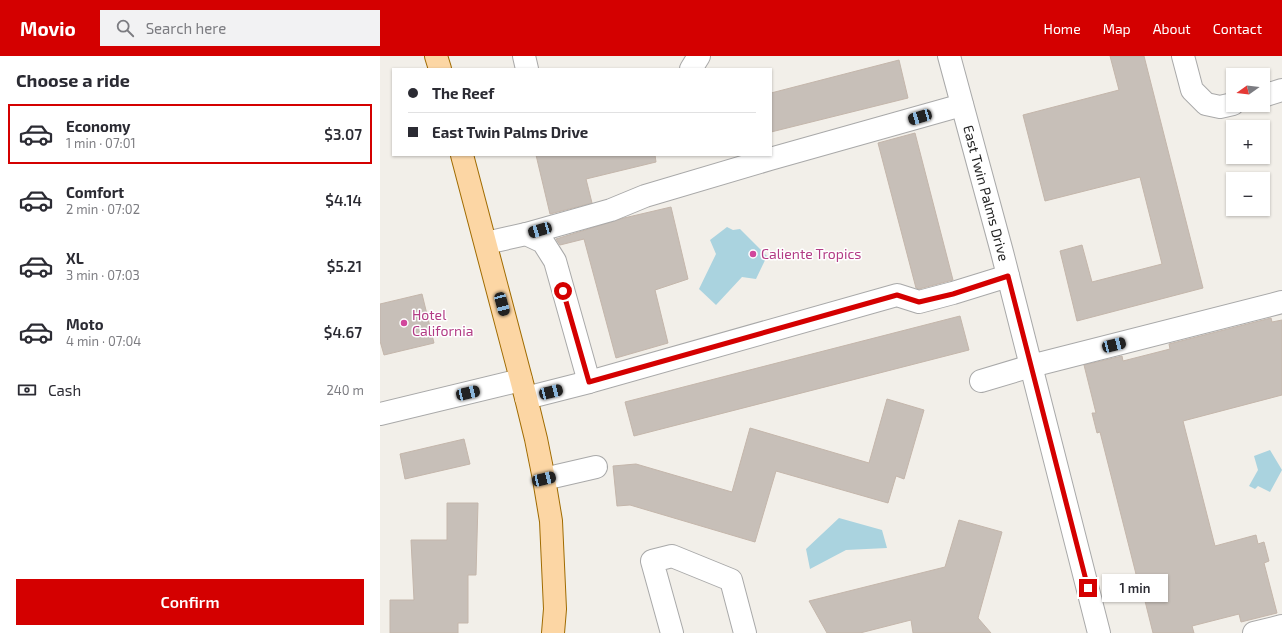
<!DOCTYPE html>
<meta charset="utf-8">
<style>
:root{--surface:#fff;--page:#f2f2f3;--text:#2b2b33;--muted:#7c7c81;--line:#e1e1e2;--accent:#d40000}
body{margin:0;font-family:"Exo 2",sans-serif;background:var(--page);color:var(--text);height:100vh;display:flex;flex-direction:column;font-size:15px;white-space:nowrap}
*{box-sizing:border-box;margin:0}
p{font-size:13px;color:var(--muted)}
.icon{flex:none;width:22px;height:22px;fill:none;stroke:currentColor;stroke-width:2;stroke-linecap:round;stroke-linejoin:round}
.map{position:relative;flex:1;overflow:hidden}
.details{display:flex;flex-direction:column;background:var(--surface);width:380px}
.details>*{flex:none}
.top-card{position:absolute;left:12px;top:12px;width:380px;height:88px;border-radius:0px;box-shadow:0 1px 3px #0004;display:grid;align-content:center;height:88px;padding:0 16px;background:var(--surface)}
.needle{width:26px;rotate:256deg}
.fabs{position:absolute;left:846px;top:12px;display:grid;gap:8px}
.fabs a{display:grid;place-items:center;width:44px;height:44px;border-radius:0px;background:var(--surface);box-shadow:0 1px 3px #0004;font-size:20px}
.end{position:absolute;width:18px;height:18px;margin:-9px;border:5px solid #d40000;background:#fff;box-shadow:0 0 0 2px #fff}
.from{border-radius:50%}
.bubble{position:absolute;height:28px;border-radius:0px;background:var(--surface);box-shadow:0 1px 3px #0004;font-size:13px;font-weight:600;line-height:28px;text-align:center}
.car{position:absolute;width:12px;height:24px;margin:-12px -6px;border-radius:5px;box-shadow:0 0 3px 1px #0007;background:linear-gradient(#222 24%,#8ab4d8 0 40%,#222 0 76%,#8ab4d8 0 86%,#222 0)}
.top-card b{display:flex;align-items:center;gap:14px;height:38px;font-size:15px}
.top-card b+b{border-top:1px solid var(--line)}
.top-card i{width:10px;height:10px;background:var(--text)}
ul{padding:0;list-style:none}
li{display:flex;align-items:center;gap:12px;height:60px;margin:0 8px 6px;padding:0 8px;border:2px solid transparent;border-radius:0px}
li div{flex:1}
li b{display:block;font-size:15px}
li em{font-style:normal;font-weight:600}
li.selected{border-color:var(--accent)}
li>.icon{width:36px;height:36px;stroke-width:1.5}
h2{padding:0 16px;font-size:18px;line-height:48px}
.pay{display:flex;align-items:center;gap:10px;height:44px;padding:0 16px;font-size:15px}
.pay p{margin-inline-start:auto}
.primary-button{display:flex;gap:8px;margin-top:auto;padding:8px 16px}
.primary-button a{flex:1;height:46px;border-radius:0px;background:var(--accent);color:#fff;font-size:16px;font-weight:600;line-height:46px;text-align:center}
header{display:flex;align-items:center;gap:24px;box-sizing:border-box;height:56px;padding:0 20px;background:var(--accent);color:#fff}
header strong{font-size:19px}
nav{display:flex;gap:22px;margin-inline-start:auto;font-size:14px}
.search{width:280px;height:36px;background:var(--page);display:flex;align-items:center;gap:10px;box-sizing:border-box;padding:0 14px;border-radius:0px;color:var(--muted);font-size:15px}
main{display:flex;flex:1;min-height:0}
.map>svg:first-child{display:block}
.water{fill:#aad3df}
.building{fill:#c7bfb8;stroke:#c4b6ab}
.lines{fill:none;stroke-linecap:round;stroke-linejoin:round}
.minor-casing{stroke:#a9a9a9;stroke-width:24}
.major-casing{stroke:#a06b00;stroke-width:24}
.minor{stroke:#fff;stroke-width:22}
.major{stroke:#fcd6a4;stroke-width:22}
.route{stroke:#d40000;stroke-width:5}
.hotel-dot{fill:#d1479c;stroke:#fff;stroke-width:1.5}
.labels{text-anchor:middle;stroke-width:3;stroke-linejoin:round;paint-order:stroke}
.street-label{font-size:14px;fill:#222;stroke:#fff}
.hotel-label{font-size:14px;fill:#b23c85;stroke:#fff;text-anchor:start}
</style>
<header>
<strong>Movio</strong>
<div class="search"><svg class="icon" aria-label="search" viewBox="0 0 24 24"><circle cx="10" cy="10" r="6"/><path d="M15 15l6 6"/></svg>Search here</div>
<nav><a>Home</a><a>Map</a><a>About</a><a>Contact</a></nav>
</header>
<main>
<section class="details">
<h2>Choose a ride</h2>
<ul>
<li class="selected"><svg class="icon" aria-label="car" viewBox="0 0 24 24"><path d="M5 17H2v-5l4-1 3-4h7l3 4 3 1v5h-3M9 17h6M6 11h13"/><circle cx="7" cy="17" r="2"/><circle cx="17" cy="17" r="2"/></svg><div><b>Economy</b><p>1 min · 07:01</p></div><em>$3.07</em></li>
<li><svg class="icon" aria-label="car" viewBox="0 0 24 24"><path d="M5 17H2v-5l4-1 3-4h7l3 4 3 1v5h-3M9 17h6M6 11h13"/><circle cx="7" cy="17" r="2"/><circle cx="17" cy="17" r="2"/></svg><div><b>Comfort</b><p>2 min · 07:02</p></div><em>$4.14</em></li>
<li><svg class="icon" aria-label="car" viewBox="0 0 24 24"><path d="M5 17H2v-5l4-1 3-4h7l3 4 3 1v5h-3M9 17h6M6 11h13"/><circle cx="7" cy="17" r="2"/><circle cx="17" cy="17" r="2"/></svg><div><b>XL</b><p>3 min · 07:03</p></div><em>$5.21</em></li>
<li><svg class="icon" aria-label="car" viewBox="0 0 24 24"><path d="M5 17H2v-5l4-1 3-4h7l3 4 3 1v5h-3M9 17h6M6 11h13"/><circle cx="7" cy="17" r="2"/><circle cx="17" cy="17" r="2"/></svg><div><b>Moto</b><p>4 min · 07:04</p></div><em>$4.67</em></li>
</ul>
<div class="pay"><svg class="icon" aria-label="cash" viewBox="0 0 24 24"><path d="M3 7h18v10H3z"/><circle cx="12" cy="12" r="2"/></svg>Cash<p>240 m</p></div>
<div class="primary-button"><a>Confirm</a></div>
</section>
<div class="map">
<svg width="902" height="577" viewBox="0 0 902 577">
<rect width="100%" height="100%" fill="#f2efe9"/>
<path class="water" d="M347 171 353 174 360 173 387 200 376 223 362 221 336 249 319 233 336 198 330 184Z
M890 394 902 414 890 436 878 430 875 433 869 430 878 414 874 400Z
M459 462 502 474 507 492 466 494 430 513 426 493Z"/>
<path class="building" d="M730 0H764L823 232 697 265 680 195 702 189 712 226 782 208 760 121 665 145 643 59 739 34Z
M519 4 528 42 391 76V37Z
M535 77 573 224 539 233 536 232 498 87Z
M156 99H275L276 106 206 123 212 147 170 158Z
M291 151 308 223 275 234 288 287 236 302 204 183 180 189 176 183 244 162Z
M42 238 54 287 4 299 0 285V248Z
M580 260 589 294 254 380 245 346Z
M891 262 892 266 902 264V339L803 365 835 490 876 479 878 488 884 486 889 505 884 507 897 557 861 566 859 558 812 570 814 577H773L763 537 759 539 754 519 756 518 720 376 717 377 712 357H716L704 309 742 300 743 305 790 293 789 288Z
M507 343 544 354 524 423 516 420 508 447 396 415 375 486 250 449 237 450 233 410 256 408 352 436 370 372 489 407Z
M84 383 90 408 25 423 20 398Z
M67 447H98L96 519H88V567H78V577H10V544H34L31 484H67Z
M579 464 622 476 598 562 611 577H533L531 564 480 577H447L429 545 565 511Z"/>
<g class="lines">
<g class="minor-casing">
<g id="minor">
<path d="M144 0 147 13"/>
<path id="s1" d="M569 0 622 196 719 577"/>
<path d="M803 0 812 34 826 48 840 51 853 48"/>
<path d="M311 13 319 0"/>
<path d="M883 40 902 34"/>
<path d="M146 178 231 154 265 140 390 103 582 49"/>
<path d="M106 187 146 178 163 186 175 205 209 326"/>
<path d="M601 325 651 310 902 246"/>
<path d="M146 342 209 326 517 239 539 246 573 237 628 220"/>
<path d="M0 358 141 324"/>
<path d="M164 423 216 411"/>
<path d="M292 577 272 505 292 500 351 524 365 577"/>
<path d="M874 577 902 570"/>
</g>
</g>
<g class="major-casing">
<path id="major" d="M56 0 60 13
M82 99 146 342 156 383 164 423 171 465 175 553 173 577"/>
</g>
<use href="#minor" class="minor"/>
<use href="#major" class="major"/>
</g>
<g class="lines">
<path class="route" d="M183 235 209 326 517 239 539 246 573 238 628 220 708 532"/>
</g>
<g class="hotel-dot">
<circle cx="373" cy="198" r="4"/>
<circle cx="24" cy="267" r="4"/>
</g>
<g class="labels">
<g class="street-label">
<text dy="5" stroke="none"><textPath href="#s1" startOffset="142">East Twin Palms Drive</textPath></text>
</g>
<g class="hotel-label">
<text x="381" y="203">Caliente Tropics</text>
<text x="32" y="264">Hotel<tspan x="32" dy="16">California</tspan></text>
</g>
</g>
</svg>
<div class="fabs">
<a><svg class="needle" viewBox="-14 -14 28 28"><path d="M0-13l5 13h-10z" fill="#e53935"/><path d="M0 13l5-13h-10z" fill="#7c7c81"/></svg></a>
<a>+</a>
<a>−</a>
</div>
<i class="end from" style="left:183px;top:235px"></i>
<i class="end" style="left:708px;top:532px"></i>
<div class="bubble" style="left:722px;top:518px;width:66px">1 min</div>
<i class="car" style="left:540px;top:61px;rotate:254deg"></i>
<i class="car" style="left:160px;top:174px;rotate:254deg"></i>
<i class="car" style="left:122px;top:248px;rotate:165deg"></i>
<i class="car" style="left:734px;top:289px;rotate:76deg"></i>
<i class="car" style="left:171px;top:336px;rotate:76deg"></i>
<i class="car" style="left:88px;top:337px;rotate:77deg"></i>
<i class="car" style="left:164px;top:423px;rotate:77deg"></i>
<div class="top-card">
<b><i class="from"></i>The Reef</b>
<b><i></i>East Twin Palms Drive</b>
</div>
</div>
</main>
